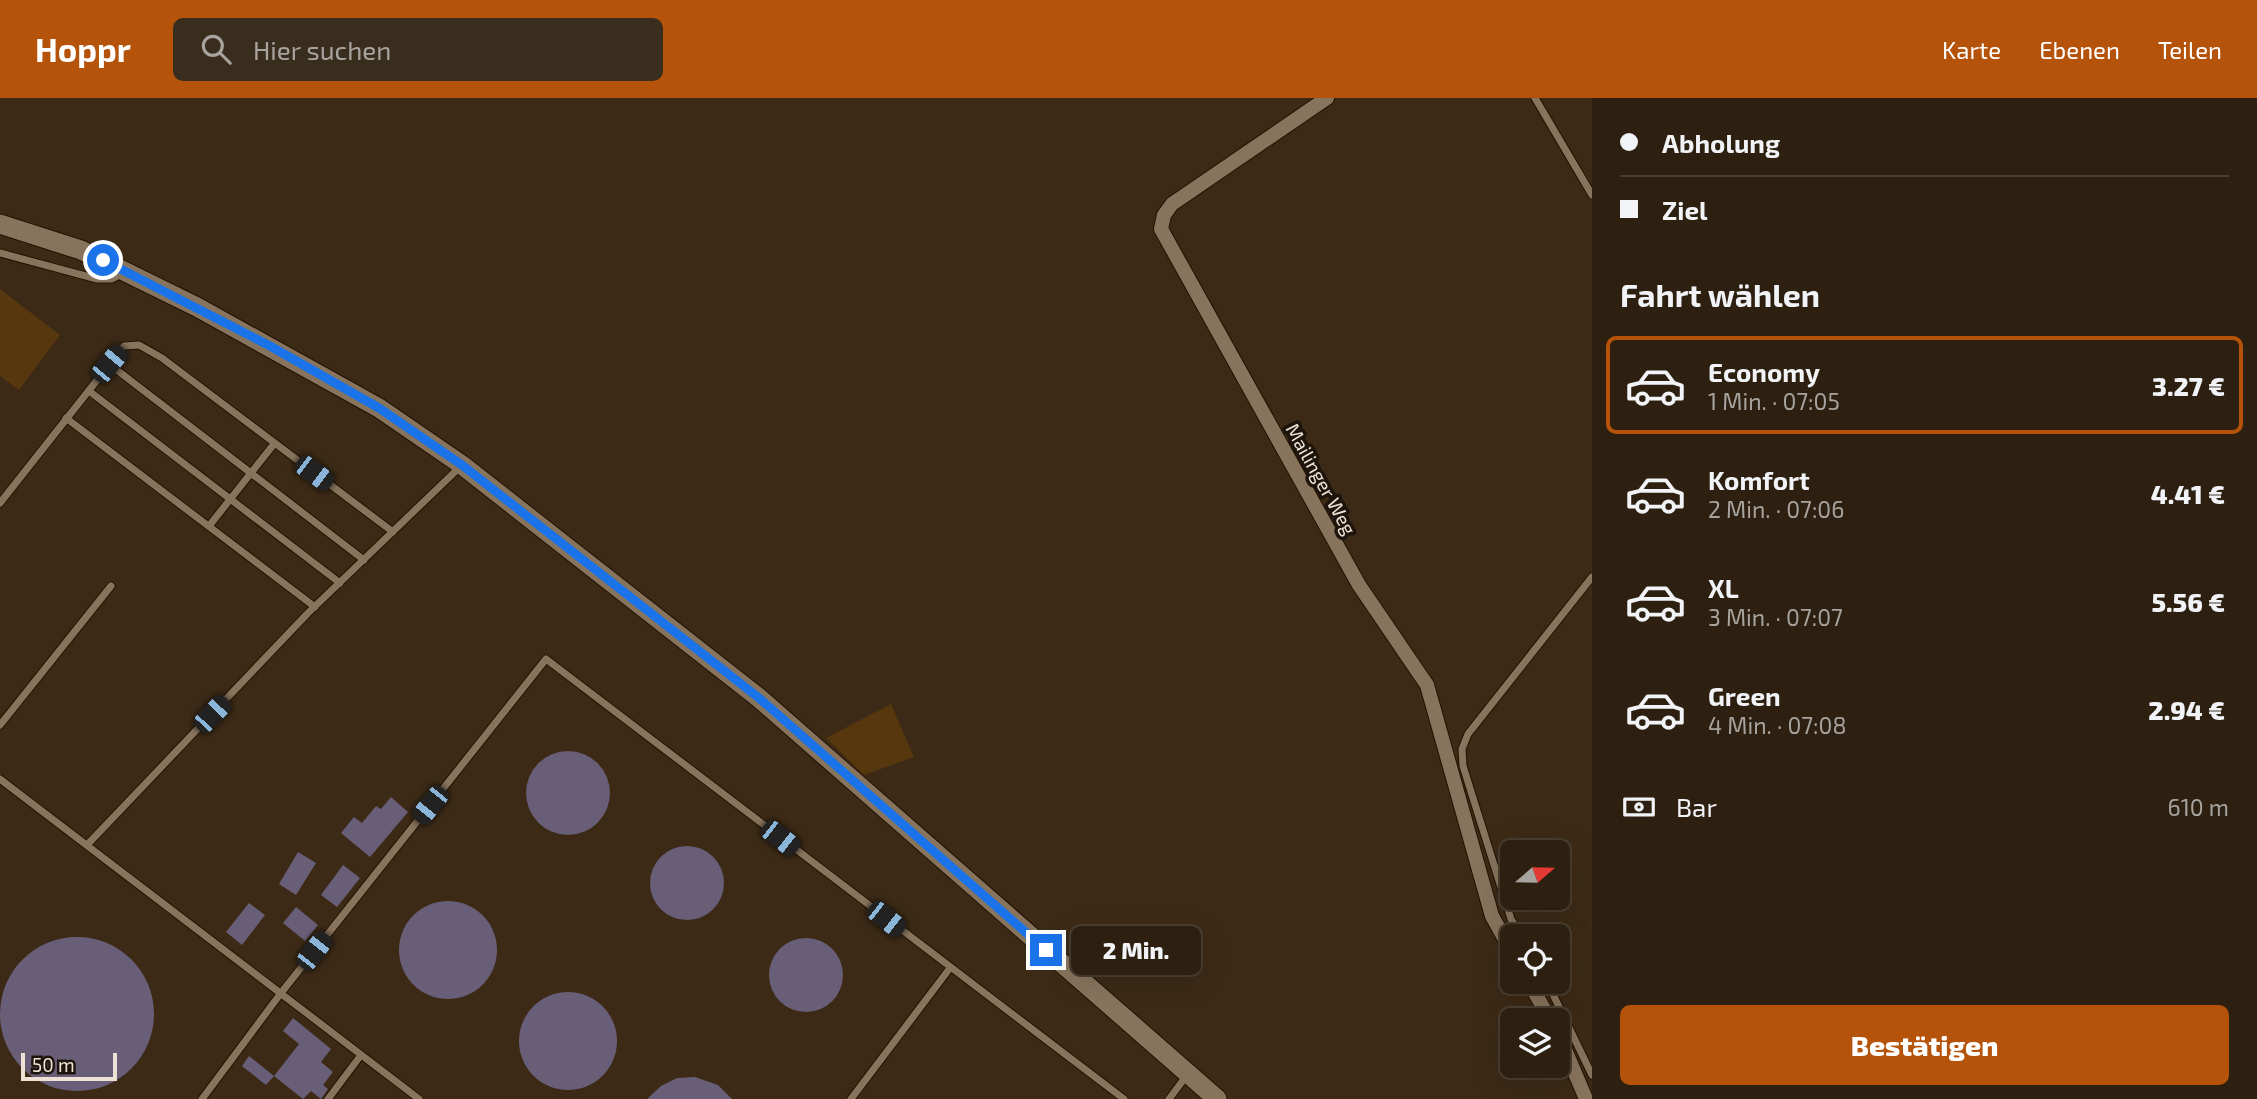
<!DOCTYPE html>
<html lang="de">
<meta charset="utf-8">
<style>
:root{--surface:#2d2010;--page:#392d1e;--text:#f1f3f6;--muted:#a7a39f;--line:#483e30;--accent:#b45309}
body{margin:0;font-family:"Exo 2",sans-serif;background:var(--page);color:var(--text);height:100vh;display:flex;flex-direction:column;font-size:26px;white-space:nowrap}
*{box-sizing:border-box;margin:0}
p{font-size:23px;color:var(--muted)}
.icon{flex:none;width:38px;height:38px;fill:none;stroke:currentColor;stroke-width:2;stroke-linecap:round;stroke-linejoin:round}
.map{position:relative;flex:1;overflow:hidden}
.drawer{display:flex;flex-direction:column;background:var(--surface);width:665px}
.drawer>*{flex:none}
.guide{display:grid;align-content:center;height:154px;padding:0 28px;background:var(--surface)}
.needle{width:46px;rotate:70deg}
.controls{position:absolute;left:1500px;top:742px;display:grid;gap:14px}
.controls a{display:grid;place-items:center;width:70px;height:70px;border-radius:10px;background:var(--surface);box-shadow:0 7px 28px #0002,0 0 0 2px var(--line);font-size:35px}
.scale{position:absolute;left:21px;bottom:18px;width:96px;box-sizing:border-box;padding-left:7px;border:4px solid #eee2d5;border-top:0;font-size:19px;line-height:24px;white-space:nowrap;color:#eee2d5;-webkit-text-stroke:5px #1d150c;paint-order:stroke}
.end{position:absolute;width:32px;height:32px;margin:-16px;border:9px solid #1a73e8;background:#fff;box-shadow:0 0 0 4px #fff}
.from{border-radius:50%}
.bubble{position:absolute;height:49px;border-radius:10px;background:var(--surface);box-shadow:0 7px 28px #0002,0 0 0 2px var(--line);font-size:23px;font-weight:800;line-height:49px;text-align:center}
.car{position:absolute;width:21px;height:42px;margin:-21px -10px;border-radius:9px;box-shadow:0 0 5px 2px #0007;background:linear-gradient(#222 24%,#8ab4d8 0 40%,#222 0 76%,#8ab4d8 0 86%,#222 0)}
.guide b{display:flex;align-items:center;gap:24px;height:66px;font-size:26px}
.guide b+b{border-top:2px solid var(--line)}
.guide i{width:18px;height:18px;background:var(--text)}
ul{padding:0;list-style:none}
li{display:flex;align-items:center;gap:21px;height:98px;margin:0 14px 10px;padding:0 14px;border:4px solid transparent;border-radius:10px}
li div{flex:1}
li b{display:block;font-size:26px}
li em{font-style:normal;font-weight:800}
li.selected{border-color:var(--accent)}
li>.icon{width:63px;height:63px;stroke-width:1.5}
h2{padding:0 28px;font-size:32px;line-height:84px}
.pay{display:flex;align-items:center;gap:18px;height:77px;padding:0 28px;font-size:26px}
.pay p{margin-inline-start:auto}
.button{display:flex;gap:14px;margin-top:auto;padding:14px 28px}
.button a{flex:1;height:80px;border-radius:10px;background:var(--accent);color:#fff;font-size:28px;font-weight:800;line-height:80px;text-align:center}
header{display:flex;align-items:center;gap:42px;box-sizing:border-box;height:98px;padding:0 35px;background:var(--accent);color:#fff}
header strong{font-size:33px}
nav{display:flex;gap:38px;margin-inline-start:auto;font-size:24px}
.search{width:490px;height:63px;background:var(--page);display:flex;align-items:center;gap:18px;box-sizing:border-box;padding:0 24px;border-radius:10px;color:var(--muted);font-size:26px}
main{display:flex;flex:1;min-height:0}
.map>svg:first-child{display:block}
.green{fill:#56370e}
.building{fill:#685e78}
.lines{fill:none;stroke-linecap:round;stroke-linejoin:round}
.lane-casing{stroke:#231201;stroke-width:9}
.street-casing{stroke:#231201;stroke-width:16}
.secondary-casing{stroke:#231201;stroke-width:21}
.lane{stroke:#88745d;stroke-width:7}
.street{stroke:#88745d;stroke-width:14}
.secondary{stroke:#88745d;stroke-width:19}
.route{stroke:#1a73e8;stroke-width:9}
.labels{text-anchor:middle;stroke-width:7;stroke-linejoin:round;paint-order:stroke}
.street-label{font-size:19px;fill:#eee2d5;stroke:#1d150c}
</style>
<header>
<strong>Hoppr</strong>
<div class="search"><svg class="icon" aria-label="search" viewBox="0 0 24 24"><circle cx="10" cy="10" r="6"/><path d="M15 15l6 6"/></svg>Hier suchen</div>
<nav><a>Karte</a><a>Ebenen</a><a>Teilen</a></nav>
</header>
<main>
<div class="map">
<svg width="1592" height="1001" viewBox="0 0 1592 1001">
<rect width="100%" height="100%" fill="#3c2a16"/>
<path class="green" d="M0 191 60 237 19 292 0 278Z
M891 606 914 659 864 677 826 640Z"/>
<path class="building" d="M526 695a42 42 0 1 1 84 0a42 42 0 1 1-84 0Z
M391 699 408 714 370 759 341 735 354 719 362 725 376 708 381 711Z
M650 785a37 37 0 1 1 74 0a37 37 0 1 1-74 0Z
M298 754 316 765 296 797 279 786Z
M343 767 360 780 337 809 321 797Z
M399 852a49 49 0 1 1 98 0a49 49 0 1 1-98 0Z
M249 805 265 817 242 847 226 834Z
M296 809 318 827 305 843 283 825Z
M0 916a77 77 0 1 1 154 0a77 77 0 1 1-154 0Z
M769 877a37 37 0 1 1 74 0a37 37 0 1 1-74 0Z
M519 943a49 49 0 1 1 98 0a49 49 0 1 1-98 0Z
M293 920 331 951 321 964 333 974 323 987 328 991 321 1001 311 993 303 1001 274 978 299 946 283 933Z
M249 958 274 978 266 987 242 968Z
M695 979 718 987 732 1001H647L661 988 677 980Z"/>
<g class="lines">
<g class="lane-casing">
<path id="lane" d="M1535 0 1592 97
M0 155 97 181H112L123 175
M109 266 364 462
M89 293 340 485
M66 320 315 509
M0 405 124 248 139 247 162 260 393 434
M209 428 274 346
M0 627 111 488
M0 681 419 1001
M87 747 308 515 461 368
M1521 838 1511 821 1463 668 1462 651 1468 636 1592 479
M1547 884 1592 977
M202 1001 281 895 546 561 1124 1001
M328 1001 361 957
M851 1001 950 870
M1169 1001 1187 977"/>
</g>
<g class="street-casing">
<path id="street" d="M1327 0 1172 106 1164 117 1161 131 1359 487 1427 587 1492 818 1512 854
M1529 884 1550 922
M1558 935 1586 1001"/>
</g>
<g class="secondary-casing">
<path id="secondary" d="M0 126 81 152 197 209 379 310 462 367 759 600 1217 1001"/>
</g>
<use href="#lane" class="lane"/>
<use href="#street" class="street"/>
<use href="#secondary" class="secondary"/>
</g>
<g class="lines">
<path class="route" d="M103 162 270 248 379 310 462 367 759 600 1046 852"/>
</g>
<g class="labels">
<g class="street-label">
<text transform="translate(1321 381) rotate(61)" y="7">Mailinger Weg</text>
</g>
</g>
</svg>
<div class="controls">
<a><svg class="needle" viewBox="-14 -14 28 28"><path d="M0-13l5 13h-10z" fill="#e53935"/><path d="M0 13l5-13h-10z" fill="#a7a39f"/></svg></a>
<a><svg class="icon" aria-label="locate" viewBox="0 0 24 24"><circle cx="12" cy="12" r="6"/><path d="M12 2v4M12 18v4M2 12h4M18 12h4"/></svg></a>
<a><svg class="icon" aria-label="layers" viewBox="0 0 24 24"><path d="M12 4l9 5-9 5-9-5zM3 14l9 5 9-5"/></svg></a>
</div>
<div class="scale">50 m</div>
<i class="end from" style="left:103px;top:162px"></i>
<i class="end" style="left:1046px;top:852px"></i>
<div class="bubble" style="left:1071px;top:828px;width:130px">2 Min.</div>
<i class="car" style="left:109px;top:266px;rotate:40deg"></i>
<i class="car" style="left:314px;top:375px;rotate:127deg"></i>
<i class="car" style="left:212px;top:616px;rotate:44deg"></i>
<i class="car" style="left:430px;top:707px;rotate:219deg"></i>
<i class="car" style="left:780px;top:740px;rotate:128deg"></i>
<i class="car" style="left:886px;top:821px;rotate:128deg"></i>
<i class="car" style="left:314px;top:853px;rotate:38deg"></i>
</div>
<section class="drawer">
<div class="guide">
<b><i class="from"></i>Abholung</b>
<b><i></i>Ziel</b>
</div>
<h2>Fahrt wählen</h2>
<ul>
<li class="selected"><svg class="icon" aria-label="car" viewBox="0 0 24 24"><path d="M5 17H2v-5l4-1 3-4h7l3 4 3 1v5h-3M9 17h6M6 11h13"/><circle cx="7" cy="17" r="2"/><circle cx="17" cy="17" r="2"/></svg><div><b>Economy</b><p>1 Min. · 07:05</p></div><em>3.27 €</em></li>
<li><svg class="icon" aria-label="car" viewBox="0 0 24 24"><path d="M5 17H2v-5l4-1 3-4h7l3 4 3 1v5h-3M9 17h6M6 11h13"/><circle cx="7" cy="17" r="2"/><circle cx="17" cy="17" r="2"/></svg><div><b>Komfort</b><p>2 Min. · 07:06</p></div><em>4.41 €</em></li>
<li><svg class="icon" aria-label="car" viewBox="0 0 24 24"><path d="M5 17H2v-5l4-1 3-4h7l3 4 3 1v5h-3M9 17h6M6 11h13"/><circle cx="7" cy="17" r="2"/><circle cx="17" cy="17" r="2"/></svg><div><b>XL</b><p>3 Min. · 07:07</p></div><em>5.56 €</em></li>
<li><svg class="icon" aria-label="car" viewBox="0 0 24 24"><path d="M5 17H2v-5l4-1 3-4h7l3 4 3 1v5h-3M9 17h6M6 11h13"/><circle cx="7" cy="17" r="2"/><circle cx="17" cy="17" r="2"/></svg><div><b>Green</b><p>4 Min. · 07:08</p></div><em>2.94 €</em></li>
</ul>
<div class="pay"><svg class="icon" aria-label="cash" viewBox="0 0 24 24"><path d="M3 7h18v10H3z"/><circle cx="12" cy="12" r="2"/></svg>Bar<p>610 m</p></div>
<div class="button"><a>Bestätigen</a></div>
</section>
</main>
